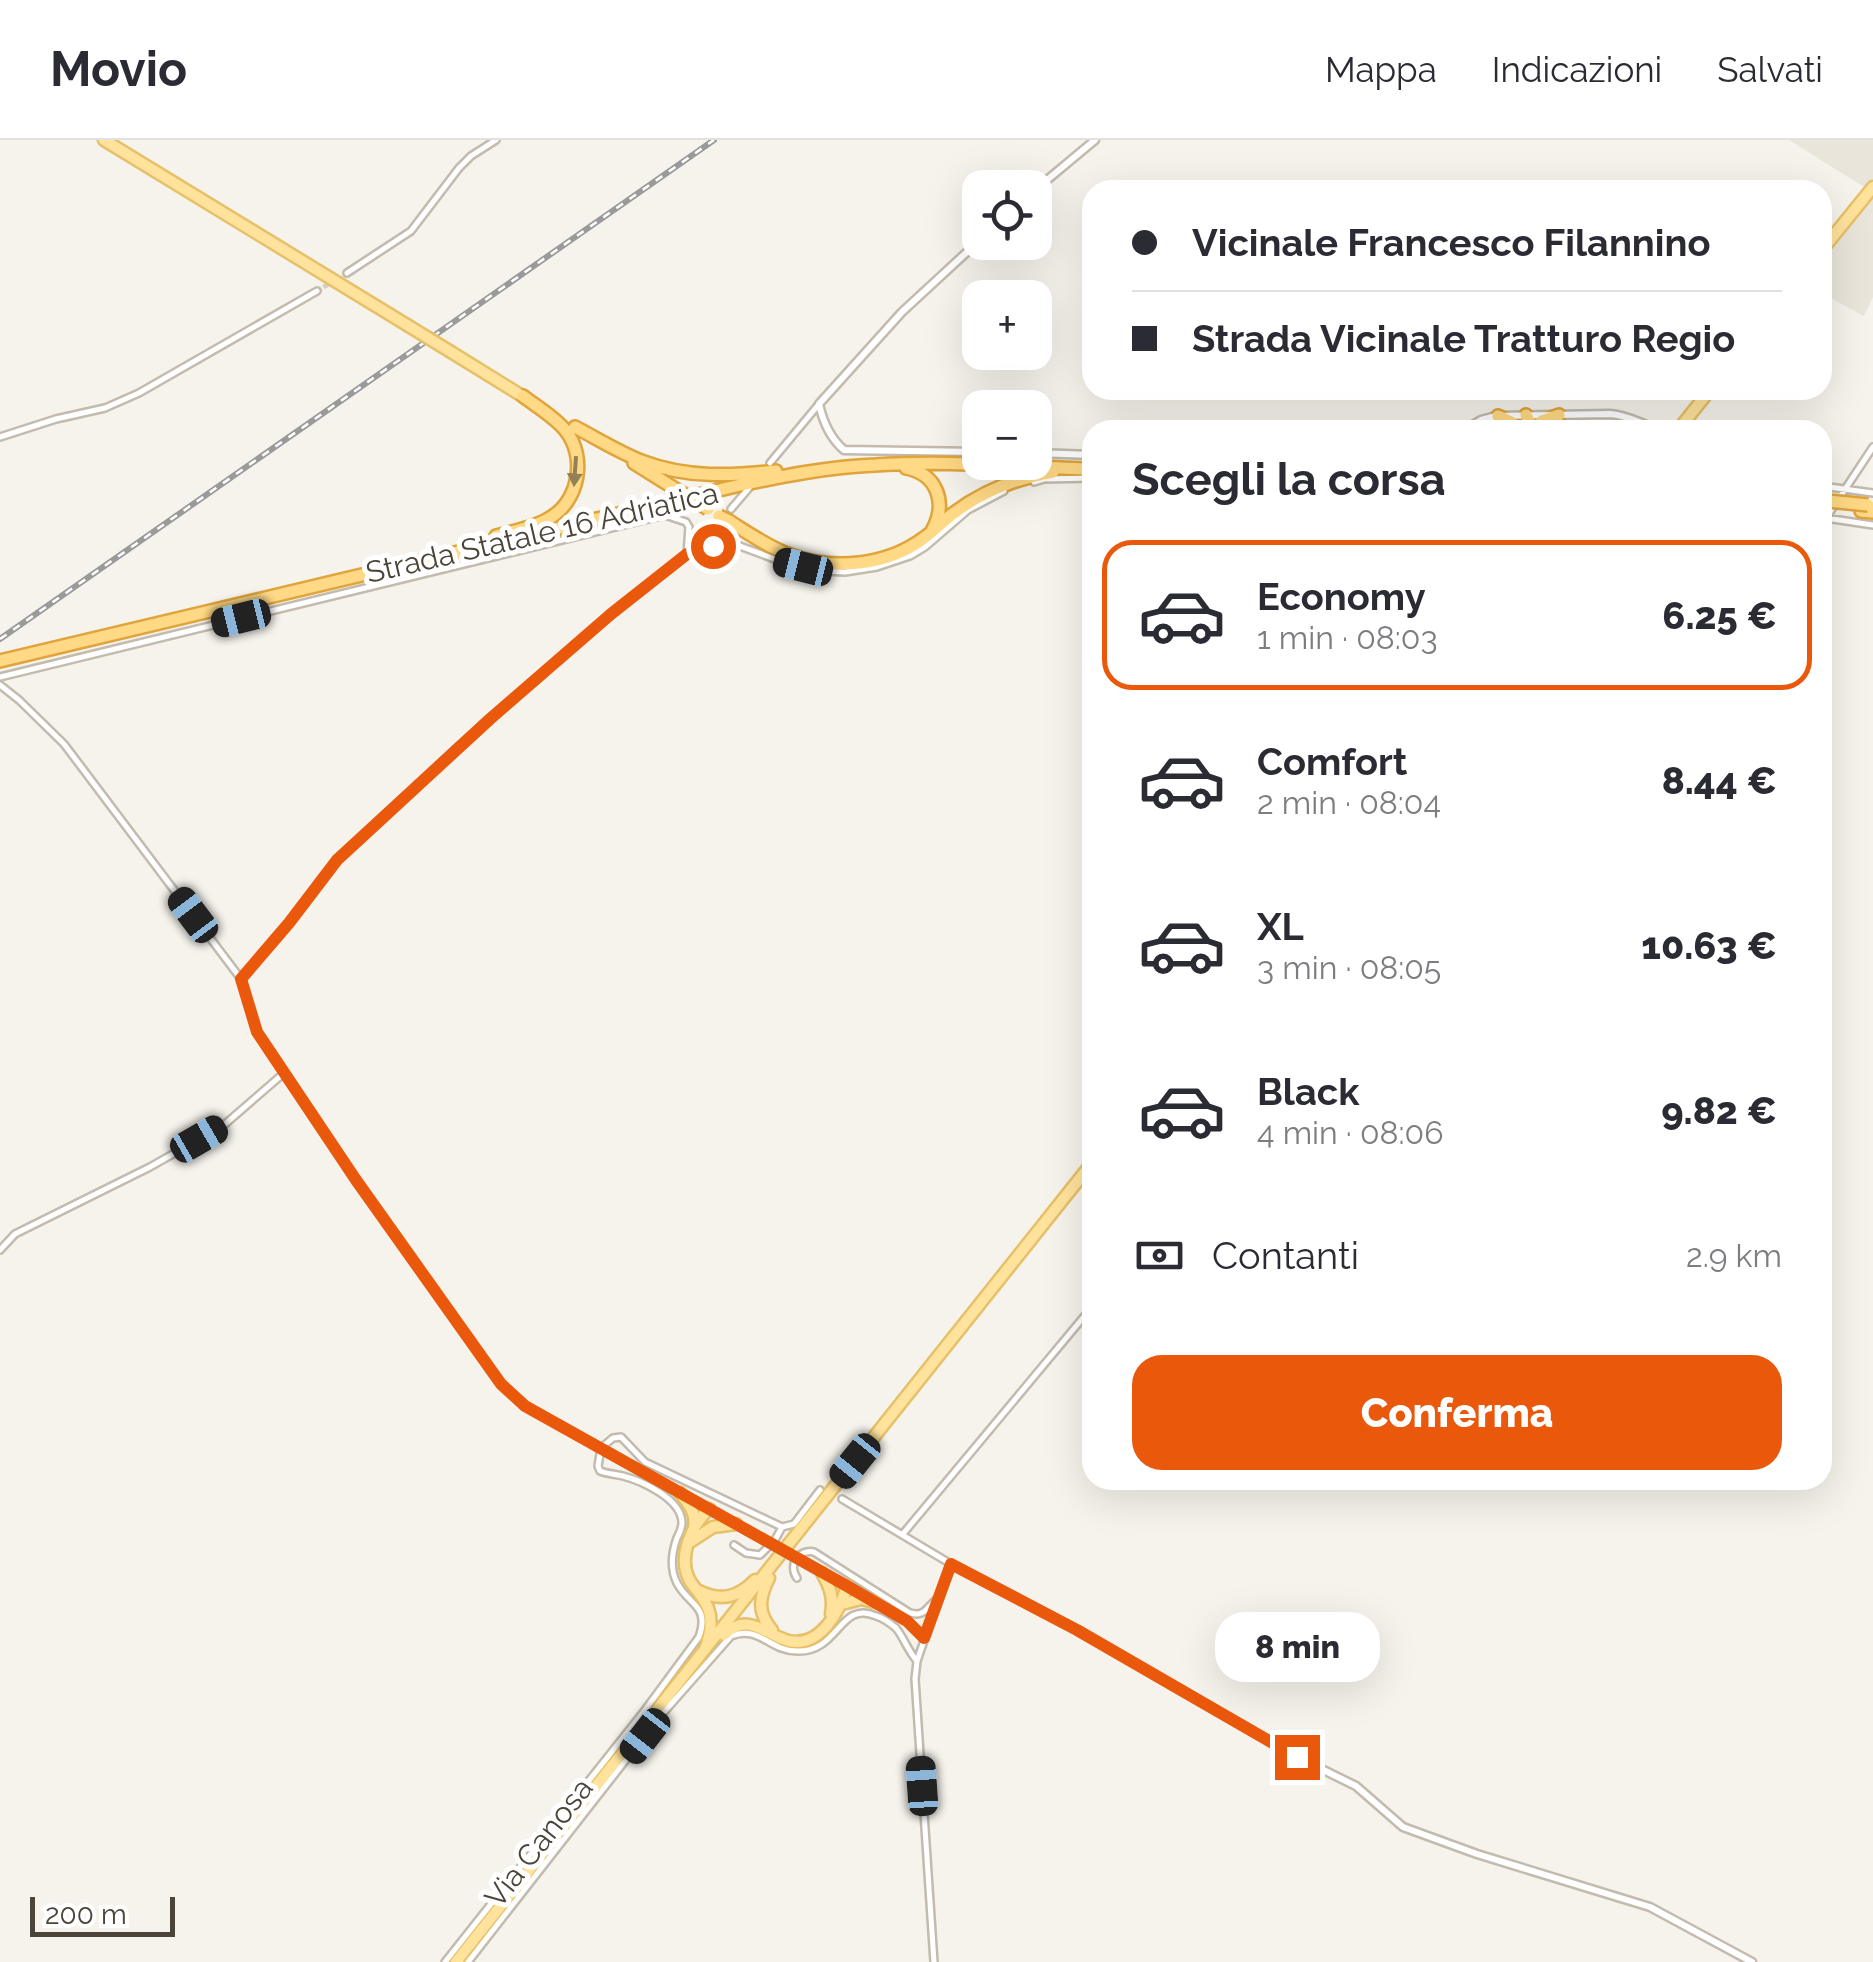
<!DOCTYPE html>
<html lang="it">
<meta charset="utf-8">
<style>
:root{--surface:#fff;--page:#f2f2f3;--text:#2b2b33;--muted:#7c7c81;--line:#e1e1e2;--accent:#ea580c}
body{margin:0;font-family:Raleway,sans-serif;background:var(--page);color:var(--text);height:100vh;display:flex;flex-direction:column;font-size:38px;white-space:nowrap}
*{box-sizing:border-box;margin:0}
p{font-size:32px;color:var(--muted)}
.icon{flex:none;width:55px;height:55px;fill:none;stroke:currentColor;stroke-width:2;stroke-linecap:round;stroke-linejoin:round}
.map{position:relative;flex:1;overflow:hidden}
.details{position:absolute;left:1082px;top:280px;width:750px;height:1070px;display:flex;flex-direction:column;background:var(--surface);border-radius:30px;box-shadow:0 10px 40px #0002}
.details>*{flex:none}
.banner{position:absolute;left:1082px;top:40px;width:750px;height:220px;border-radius:30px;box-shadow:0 10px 40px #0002;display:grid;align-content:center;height:220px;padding:0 50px;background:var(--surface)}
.fabs{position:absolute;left:962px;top:30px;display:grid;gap:20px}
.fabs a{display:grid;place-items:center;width:90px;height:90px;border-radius:20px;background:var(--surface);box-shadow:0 10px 40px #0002;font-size:50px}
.scale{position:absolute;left:30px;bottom:25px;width:145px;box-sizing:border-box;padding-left:10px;border:5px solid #4b4439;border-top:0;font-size:28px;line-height:35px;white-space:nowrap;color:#4b4439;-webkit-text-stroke:8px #fff;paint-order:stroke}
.end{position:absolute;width:45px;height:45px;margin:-22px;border:12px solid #ea580c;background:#fff;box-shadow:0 0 0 5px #fff}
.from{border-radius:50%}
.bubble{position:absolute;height:70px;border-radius:30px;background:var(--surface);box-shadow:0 10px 40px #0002;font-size:32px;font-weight:800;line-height:70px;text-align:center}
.car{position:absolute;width:30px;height:60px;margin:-30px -15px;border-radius:12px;box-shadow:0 0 8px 2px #0007;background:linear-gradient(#222 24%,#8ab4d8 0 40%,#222 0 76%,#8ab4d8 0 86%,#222 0)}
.banner b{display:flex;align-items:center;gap:35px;height:95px;font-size:38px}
.banner b+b{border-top:2px solid var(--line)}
.banner i{width:25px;height:25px;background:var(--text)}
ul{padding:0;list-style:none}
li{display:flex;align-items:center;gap:30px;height:150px;margin:0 20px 15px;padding:0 30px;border:5px solid transparent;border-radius:30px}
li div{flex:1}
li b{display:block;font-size:38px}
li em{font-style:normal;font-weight:800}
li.current{border-color:var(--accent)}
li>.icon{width:90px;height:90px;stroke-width:1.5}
h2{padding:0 50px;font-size:45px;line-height:120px}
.pay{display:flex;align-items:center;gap:25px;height:110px;padding:0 50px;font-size:38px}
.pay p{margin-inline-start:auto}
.primary-button{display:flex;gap:20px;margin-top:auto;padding:20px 50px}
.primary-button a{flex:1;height:115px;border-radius:30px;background:var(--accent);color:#fff;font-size:40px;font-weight:800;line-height:115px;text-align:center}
header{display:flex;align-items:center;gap:60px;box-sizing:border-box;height:140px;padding:0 50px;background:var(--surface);border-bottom:2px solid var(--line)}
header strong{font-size:48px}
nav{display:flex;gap:55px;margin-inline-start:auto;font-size:35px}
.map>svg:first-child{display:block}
.residential{fill:#eae5da}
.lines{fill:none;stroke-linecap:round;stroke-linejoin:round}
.minor-tunnel{stroke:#d4d0c8;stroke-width:5;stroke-dasharray:5 2.5;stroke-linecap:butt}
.minor-casing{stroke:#c2bbae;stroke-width:10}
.tertiary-casing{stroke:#c2bbae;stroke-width:11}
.primary-casing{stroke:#e6c16a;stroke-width:15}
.trunk-casing{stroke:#e0a43c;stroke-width:16}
.minor{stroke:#fff;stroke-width:5}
.tertiary{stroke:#fff;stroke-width:6}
.primary{stroke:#ffe39c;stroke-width:10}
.trunk{stroke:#ffd985;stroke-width:11}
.rail-casing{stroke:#9a9a9a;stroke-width:6}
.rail{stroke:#fff;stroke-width:2.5;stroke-dasharray:8;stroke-linecap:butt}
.tertiary-bridge-casing{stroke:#c2bbae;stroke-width:11;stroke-linecap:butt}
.primary-bridge-casing{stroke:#e6c16a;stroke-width:15;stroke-linecap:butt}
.trunk-bridge-casing{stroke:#e0a43c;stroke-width:16;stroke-linecap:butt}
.tertiary-bridge{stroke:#fff;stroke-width:6}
.primary-bridge{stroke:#ffe39c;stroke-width:10}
.trunk-bridge{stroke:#ffd985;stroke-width:11}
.oneway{fill:#938057}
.route{stroke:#ea580c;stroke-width:12}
.labels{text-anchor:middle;stroke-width:10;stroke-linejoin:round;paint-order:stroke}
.street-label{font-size:30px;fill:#4b4439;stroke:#fff}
</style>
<header>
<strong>Movio</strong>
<nav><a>Mappa</a><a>Indicazioni</a><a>Salvati</a></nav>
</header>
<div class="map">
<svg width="1873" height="1822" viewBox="0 0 1873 1822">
<rect width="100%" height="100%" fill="#f6f3ec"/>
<path class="residential" d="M1789 0H1873V157L1864 176 1823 154 1822 96 1829 100 1869 50Z"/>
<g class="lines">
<path class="minor-tunnel" d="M317 151 347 133"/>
<g class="minor-casing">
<path id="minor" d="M347 133 411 91 459 28 471 16 496 0
M0 297 56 279 105 268 139 253 317 151
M770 323 819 264
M1034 342 1044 339 1092 338
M1822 346 1873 353
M731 369 749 348
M1826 378 1873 385
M1822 384 1873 307
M690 414 729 402 780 421 824 431 845 432 877 427 910 416 925 407 968 370 1004 351
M0 537 665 375 686 382 689 387 687 414
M0 545 19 560 64 604 241 839 257 892 356 1040 501 1244 525 1266 601 1308
M241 839 289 783 337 720 460 605 611 474 702 403 718 385
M0 1110 15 1094 150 1027 224 985 284 933
M601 1308 613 1298 621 1297 645 1322 782 1387 794 1384 820 1350
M842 1359 951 1424
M902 1395 1092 1167
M734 1405 746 1413 760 1415 775 1400 782 1387
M797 1438C788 1425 798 1409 814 1412L910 1473C926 1477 926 1467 937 1459
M925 1498 917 1521 915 1539 934 1822
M445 1822 645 1570 699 1497C710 1465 689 1466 677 1443 670 1429 672 1412 677 1398 679 1394 682 1387 682 1383 682 1359 642 1341 623 1336 615 1334 608 1334 600 1331L598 1326 601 1308
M468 1822 657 1580 731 1496C760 1485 769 1511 797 1511 839 1513 839 1460 876 1476 883 1478 890 1483 896 1488 904 1498 908 1511 917 1521"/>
</g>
<g class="tertiary-casing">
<path id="tertiary" d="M1035 50 1095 0
M980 100 902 172 819 264C823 282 830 298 844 310L980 312
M1464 290 1481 280 1496 276 1610 274C1630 275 1645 287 1664 290
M1035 313 1092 315
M601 1308 735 1384
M823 1434 907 1481 925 1498 951 1424 1077 1490 1297 1617 1356 1646 1403 1687 1477 1714 1650 1767 1752 1822"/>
</g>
<g class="primary-casing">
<path id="primary" d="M104 0 407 185
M1822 110 1873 47
M451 212 527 259
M1678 290 1710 250
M680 1353C688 1363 697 1374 694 1387
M690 1402 713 1387 736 1384
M822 1433C830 1447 834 1458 831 1474
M769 1438C759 1458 757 1472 772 1490
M699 1451C721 1462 739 1457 755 1440
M842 1464 861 1459 874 1462
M724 1495C748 1471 765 1495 789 1501 821 1508 840 1470 847 1446
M706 1507C710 1494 713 1481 708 1468 704 1458 696 1450 690 1441 677 1418 691 1386 709 1369
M456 1822 1092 1023"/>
</g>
<g class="trunk-casing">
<path id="trunk" d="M1526 275 1529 281V290
M1498 276 1511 282 1520 290
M575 287C598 299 620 313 644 322 686 338 732 336 776 331
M1532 290 1542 281 1559 275
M634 323 661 340
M906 328C937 334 947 362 933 389
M1861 371 1873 372
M729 381C748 393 768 407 790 415 833 431 887 426 924 398 934 391 943 381 954 373 983 351 1017 338 1053 332
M496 396C513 391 533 388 548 379 579 362 587 318 566 291 555 277 537 267 523 256
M0 521 736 346C782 336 828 327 875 325 947 320 1020 327 1092 329"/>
</g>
<use href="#minor" class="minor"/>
<use href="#tertiary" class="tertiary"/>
<use href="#primary" class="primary"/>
<use href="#trunk" class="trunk"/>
<g class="rail-casing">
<path id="rail" d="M0 499 714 0"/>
</g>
<use href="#rail" class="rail"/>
<g class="tertiary-bridge-casing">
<path id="tertiary-bridge" d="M736 1384 822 1433"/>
</g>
<g class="primary-bridge-casing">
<path id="primary-bridge" d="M407 185 451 212"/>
</g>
<g class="trunk-bridge-casing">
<path id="trunk-bridge" d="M661 340 708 369
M1828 361 1868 365
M719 376 729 381"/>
</g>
<use href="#tertiary-bridge" class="tertiary-bridge"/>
<use href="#primary-bridge" class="primary-bridge"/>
<use href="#trunk-bridge" class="trunk-bridge"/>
</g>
<defs><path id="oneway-solid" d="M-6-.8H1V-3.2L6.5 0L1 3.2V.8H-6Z" transform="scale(2.5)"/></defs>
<use class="oneway" href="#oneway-solid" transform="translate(575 331) rotate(94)"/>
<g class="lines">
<path class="route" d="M713 406 694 414H687L611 474 490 579 337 720 289 783 241 839 257 892 356 1040 501 1244 525 1266 847 1446 907 1481 924 1498 951 1424 1077 1490 1297 1617"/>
</g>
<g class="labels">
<g class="street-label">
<text transform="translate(542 393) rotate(-13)" y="10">Strada Statale 16 Adriatica</text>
<text transform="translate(539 1703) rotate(-52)" y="10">Via Canosa</text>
</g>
</g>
</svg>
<div class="fabs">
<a><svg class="icon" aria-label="locate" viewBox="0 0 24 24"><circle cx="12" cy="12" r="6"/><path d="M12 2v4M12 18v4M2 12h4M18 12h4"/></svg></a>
<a>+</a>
<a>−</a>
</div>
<div class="scale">200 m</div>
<i class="end from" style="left:713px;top:406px"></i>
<i class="end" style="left:1297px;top:1617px"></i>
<div class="bubble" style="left:1215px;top:1472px;width:165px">8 min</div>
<i class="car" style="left:803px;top:427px;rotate:284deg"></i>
<i class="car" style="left:241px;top:478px;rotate:256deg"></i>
<i class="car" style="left:193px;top:775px;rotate:323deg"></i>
<i class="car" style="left:199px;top:999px;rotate:60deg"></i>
<i class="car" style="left:855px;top:1321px;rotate:219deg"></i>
<i class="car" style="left:645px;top:1596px;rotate:218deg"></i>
<i class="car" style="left:922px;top:1646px;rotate:356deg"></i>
<div class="banner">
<b><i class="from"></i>Vicinale Francesco Filannino</b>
<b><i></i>Strada Vicinale Tratturo Regio</b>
</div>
<section class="details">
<h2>Scegli la corsa</h2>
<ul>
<li class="current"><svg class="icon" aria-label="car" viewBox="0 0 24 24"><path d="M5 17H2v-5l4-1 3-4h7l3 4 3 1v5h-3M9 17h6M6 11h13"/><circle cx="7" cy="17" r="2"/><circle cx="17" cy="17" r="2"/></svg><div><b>Economy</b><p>1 min · 08:03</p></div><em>6.25 €</em></li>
<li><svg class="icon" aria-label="car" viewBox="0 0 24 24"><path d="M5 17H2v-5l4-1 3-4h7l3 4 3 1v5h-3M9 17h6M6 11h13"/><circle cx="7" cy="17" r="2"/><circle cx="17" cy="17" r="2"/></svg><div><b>Comfort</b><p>2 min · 08:04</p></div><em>8.44 €</em></li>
<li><svg class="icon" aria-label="car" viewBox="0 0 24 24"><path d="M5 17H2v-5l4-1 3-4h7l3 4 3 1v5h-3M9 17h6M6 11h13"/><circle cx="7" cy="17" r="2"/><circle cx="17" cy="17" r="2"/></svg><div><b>XL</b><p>3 min · 08:05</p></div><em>10.63 €</em></li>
<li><svg class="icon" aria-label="car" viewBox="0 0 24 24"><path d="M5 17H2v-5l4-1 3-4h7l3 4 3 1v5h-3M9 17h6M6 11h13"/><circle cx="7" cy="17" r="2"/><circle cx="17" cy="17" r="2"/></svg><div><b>Black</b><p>4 min · 08:06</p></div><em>9.82 €</em></li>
</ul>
<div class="pay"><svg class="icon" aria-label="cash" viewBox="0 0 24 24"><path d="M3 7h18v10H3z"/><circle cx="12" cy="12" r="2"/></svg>Contanti<p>2.9 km</p></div>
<div class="primary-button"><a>Conferma</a></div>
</section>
</div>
